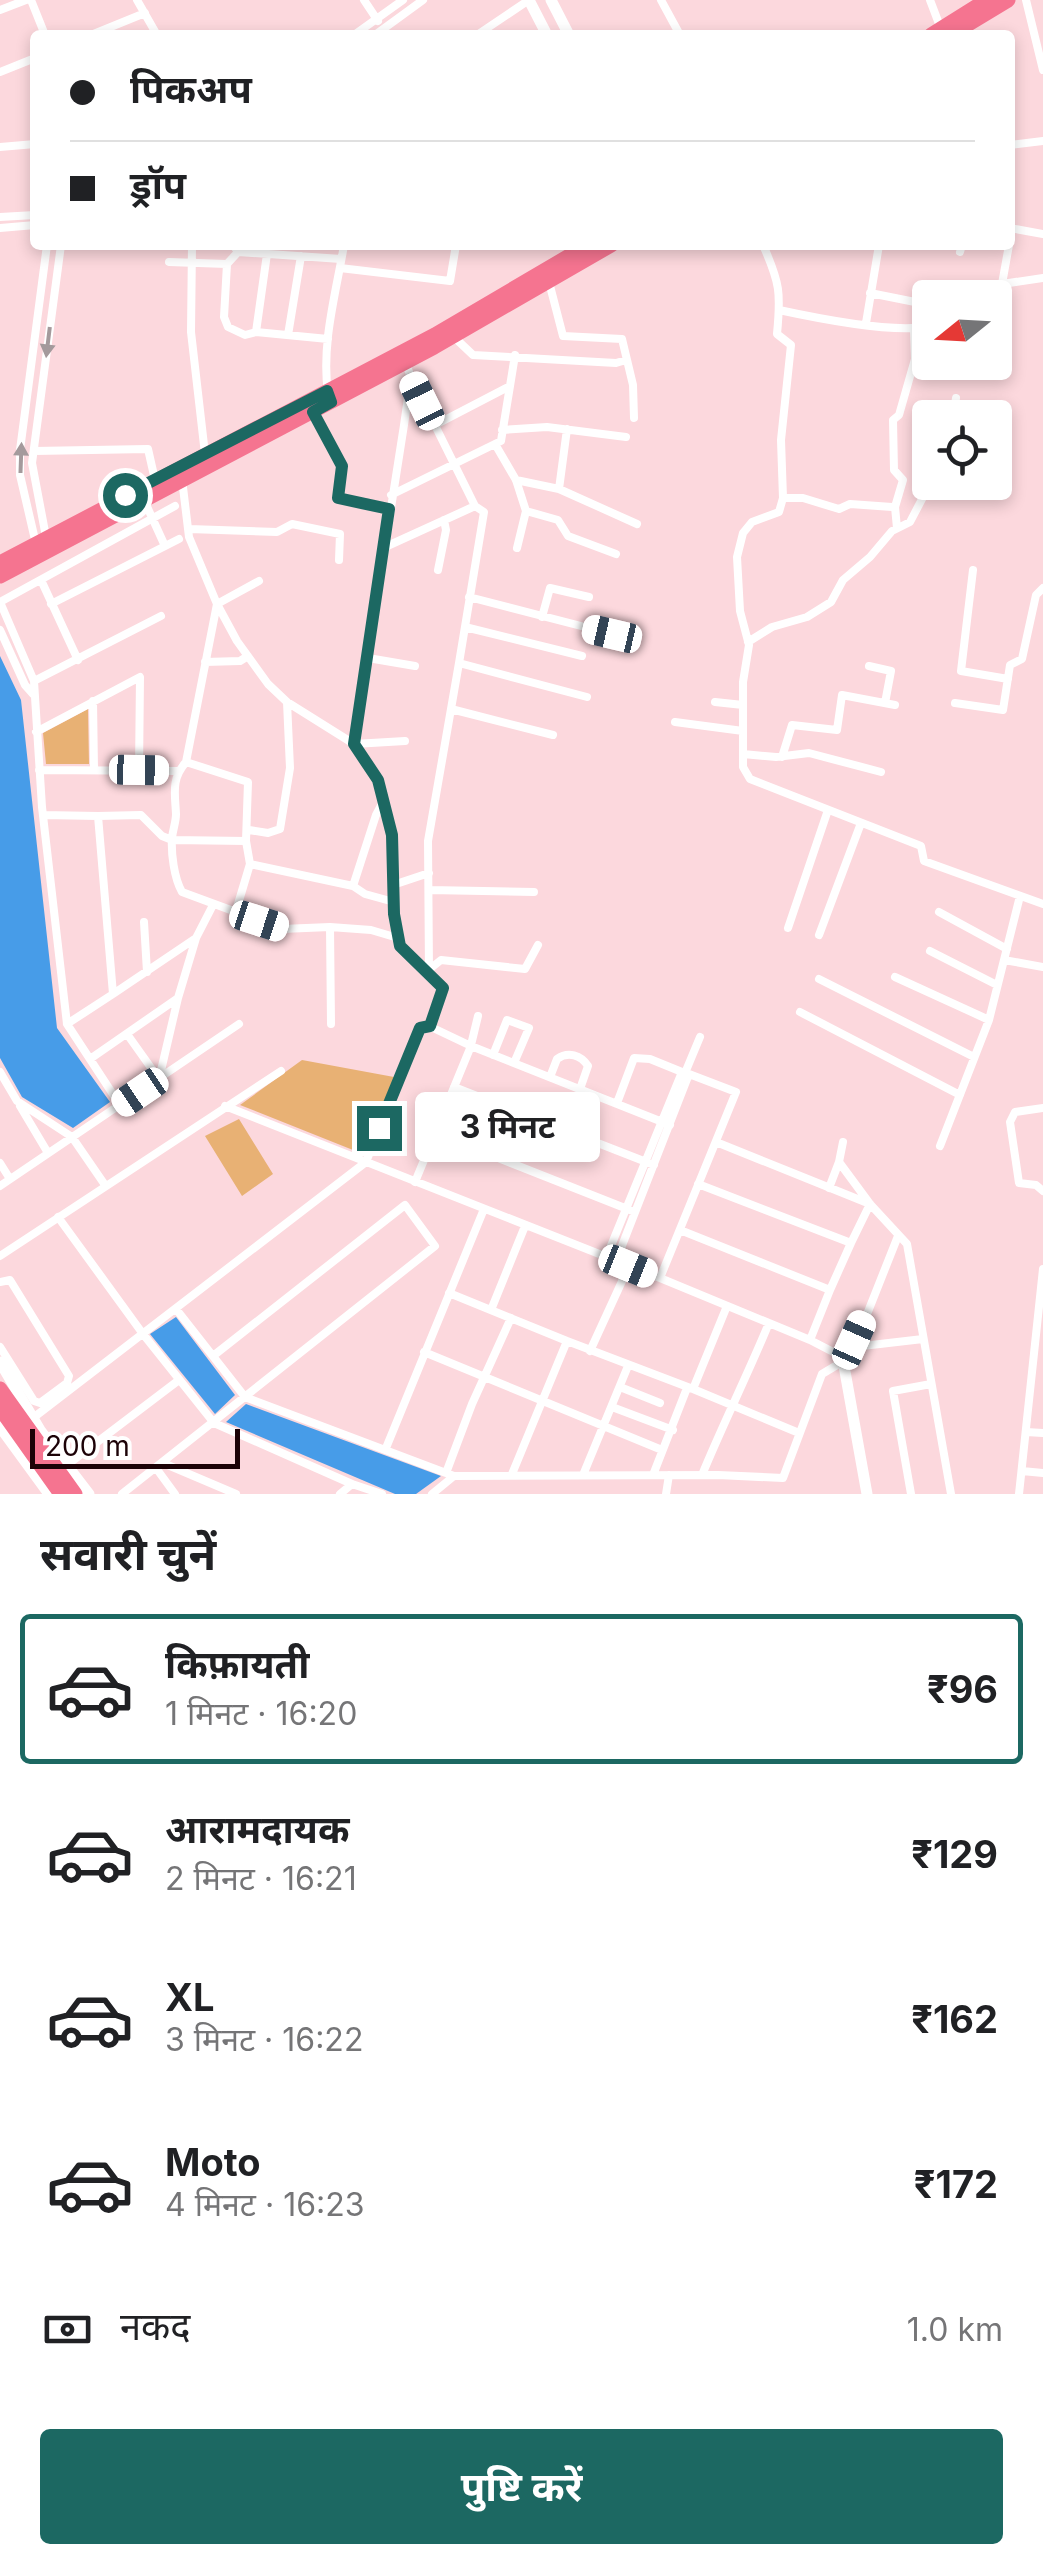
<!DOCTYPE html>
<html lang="hi">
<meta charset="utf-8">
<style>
:root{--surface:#fff;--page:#f2f2f2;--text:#202124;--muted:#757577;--line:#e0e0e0;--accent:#1c6862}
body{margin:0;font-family:Inter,"Noto Sans Devanagari",sans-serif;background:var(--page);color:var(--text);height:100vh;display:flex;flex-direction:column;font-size:38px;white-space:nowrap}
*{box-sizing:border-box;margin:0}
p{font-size:32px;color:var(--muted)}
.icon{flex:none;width:55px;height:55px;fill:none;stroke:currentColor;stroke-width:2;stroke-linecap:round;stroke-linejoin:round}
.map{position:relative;height:1494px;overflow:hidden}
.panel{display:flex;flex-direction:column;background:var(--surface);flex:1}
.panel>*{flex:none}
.guide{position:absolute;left:30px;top:30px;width:985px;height:220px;border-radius:10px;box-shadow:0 5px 15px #0003;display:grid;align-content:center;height:220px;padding:0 40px;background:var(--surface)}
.needle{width:65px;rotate:252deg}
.buttons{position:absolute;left:912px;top:280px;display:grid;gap:20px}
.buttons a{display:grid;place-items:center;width:100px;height:100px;border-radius:10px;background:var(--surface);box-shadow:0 5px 15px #0003;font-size:50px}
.scale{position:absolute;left:30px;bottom:25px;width:210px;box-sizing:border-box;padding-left:10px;border:5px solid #1c0207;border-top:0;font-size:28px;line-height:35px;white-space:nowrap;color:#1c0207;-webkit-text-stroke:8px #fff;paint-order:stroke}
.end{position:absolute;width:45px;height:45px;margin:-22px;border:12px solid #1c6862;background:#fff;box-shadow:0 0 0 5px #fff}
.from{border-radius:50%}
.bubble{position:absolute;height:70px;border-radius:10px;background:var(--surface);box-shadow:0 5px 15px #0003;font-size:32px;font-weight:700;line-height:70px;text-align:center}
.car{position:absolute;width:30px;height:60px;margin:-30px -15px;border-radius:12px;box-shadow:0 0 8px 2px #0007;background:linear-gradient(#fff 24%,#345 0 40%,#fff 0 76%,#345 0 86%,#fff 0)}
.guide b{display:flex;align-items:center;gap:35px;height:95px;font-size:38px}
.guide b+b{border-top:2px solid var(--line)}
.guide i{width:25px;height:25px;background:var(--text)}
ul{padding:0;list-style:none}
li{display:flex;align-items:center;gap:30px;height:150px;margin:0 20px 15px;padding:0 20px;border:5px solid transparent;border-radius:10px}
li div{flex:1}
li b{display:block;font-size:38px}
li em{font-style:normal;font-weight:700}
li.active{border-color:var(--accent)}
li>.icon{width:90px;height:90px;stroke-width:1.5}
h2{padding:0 40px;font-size:45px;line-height:120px}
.pay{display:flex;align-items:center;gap:25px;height:110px;padding:0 40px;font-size:38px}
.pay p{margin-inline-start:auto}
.action{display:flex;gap:20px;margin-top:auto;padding:20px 40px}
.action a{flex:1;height:115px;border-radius:10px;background:var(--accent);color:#fff;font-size:40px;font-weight:700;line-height:115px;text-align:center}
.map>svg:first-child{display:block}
.green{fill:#e8b174}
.water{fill:#479ce8}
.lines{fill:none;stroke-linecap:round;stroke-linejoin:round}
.street{stroke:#fff;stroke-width:8}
.secondary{stroke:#fff;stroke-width:11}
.highway{stroke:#f57490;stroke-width:15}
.oneway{fill:#a49a9c}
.route{stroke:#1c6862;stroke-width:12}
</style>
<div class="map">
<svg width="1043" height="1494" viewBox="0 0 1043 1494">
<rect width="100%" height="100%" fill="#fcd8dd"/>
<path class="green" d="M88 709 89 764H46L43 733Z
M302 1060 394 1077 363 1154 240 1105Z
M239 1119 273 1174 242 1196 205 1136Z"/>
<path class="water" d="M0 656 21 700 57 1028 110 1102 73 1128 22 1097 0 1058Z
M176 1317 235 1395 215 1414 150 1334Z
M246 1404 441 1476 416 1494H395L226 1422Z"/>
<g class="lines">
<path class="street" d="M31 0 45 35
M137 0 157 35
M364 0 378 21
M661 0 680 35
M930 0 941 29
M1026 0 1043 70
M0 10 26 0
M91 35 145 13
M354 35 403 0
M375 35 423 0
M477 35 529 0
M0 72 35 58
M1010 145 1043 141
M0 147 35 144
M0 217 35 215
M0 228 35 225
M1010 228 1043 234
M192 245 191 332 205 454
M233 245 238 252 341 259
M763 245C780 283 781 293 777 334L791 345 781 440 783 498 779 512 752 522 743 533 737 557 740 611 749 645 743 682V767L750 779 921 846 924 861 1043 904
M960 252 962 245
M169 262 227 264 238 252
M227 264 224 317 228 327 245 335 256 332 328 339
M340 268 450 281 456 245
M549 282 563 336 622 339 633 385 634 418
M1002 284 1009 245
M870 293 930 305
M987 298 1002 284 1043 278
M779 310C816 318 895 334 930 326
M866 323 879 245
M256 332 267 254
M288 335 301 256
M454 337 473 355 616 363 626 360
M915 359C947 367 973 375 1005 366L1006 350 995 332
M510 386 515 355
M328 393C321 344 336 293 344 245
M313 412 341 466 338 498 389 509
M953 418 956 398
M502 430 547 427 626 437
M495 444 516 480 526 511 517 548
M34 451 148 449 155 480
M182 479 189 537 217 604 237 641 268 684 287 702 354 744 378 780 391 835 394 914 400 947 443 988 430 1026
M516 480 559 489 637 524
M559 489 567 429
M391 495 501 441 510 386 435 425
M783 498H803L839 509 850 504 892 507
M144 500 165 546
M475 506 484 512 459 663 587 697
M526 511 558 520 568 536 616 554
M897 528 895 507 903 480 894 470 893 420 899 415 915 359 914 329
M189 529 277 532 292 524 340 534 339 560
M46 537 32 463 61 245
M36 544 20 475V450L47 245
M383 548 475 506 411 377
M438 570 446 530 444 520
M973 570 961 671 1008 679
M41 580 78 660
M469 597 612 634
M0 602 34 681 42 807 67 1024 120 1105
M0 602 175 506
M51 604 179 539
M542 617 550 588 589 597
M465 627 582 656
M0 630 25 685 33 694
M748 642 772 627 807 617 831 602 843 580 870 557 892 531 910 522 931 482
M368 658 415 666
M205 662 240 661 248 656
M869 666 891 671 885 703
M34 681 161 616
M93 701 94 770
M715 702 743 705
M955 703 1003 710 1010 665 1022 659 1036 595 1043 588
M451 709 553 735
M675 722 743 731
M36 732 140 677 139 771
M354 744 404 425 411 377 406 364
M354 744 405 741
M743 754 776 757 809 753 881 772
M782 757 792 725 837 730 842 695 895 705
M186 762C171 779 175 793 176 814 176 822 173 829 172 838 171 853 174 878 182 892L282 929 330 927 371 930 398 938
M39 770 179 771
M43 815 98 816
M249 830 268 833 280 829 290 768 287 702
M250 864 353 886 365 894 394 902
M393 885 429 873
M353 886 376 815 383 802
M429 890 534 892
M939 912 1007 949
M235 914 250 864 246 841 248 782 186 762 217 604 259 581
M144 922 147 972
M330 927 331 1024
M788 928 828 810
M819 935 861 823
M930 951 997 985
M1004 960 1043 967
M431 968 441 960 525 969 538 945
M429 972 428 841 459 663
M895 977 989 1020
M819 979 974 1057
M113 994 196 938
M800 1012 960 1095
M67 1024 113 994 98 816 141 815 162 836 172 840 246 841
M127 1034 159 1079 178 998
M471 1045 478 1016
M493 1055 507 1020 529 1028 514 1063
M90 1059 178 998 196 938 213 905
M0 1072 17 1101 72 1137 105 1185
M685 1073 700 1037
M550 1077 557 1059C568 1051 581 1055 588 1066L580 1089
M454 1087 654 1165
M617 1103 634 1058 650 1059 682 1072
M20 1106 48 1153
M225 1106 660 1278 810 1340 839 1355 854 1347 923 1339
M1043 1108 1015 1112 1010 1122 1019 1183 1036 1185 1043 1191
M435 1133 635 1212
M716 1142 870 1204 851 1243
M940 1146 989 1020 1020 896
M839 1162 843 1142
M0 1163 10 1179
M415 1182 471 1046 670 1125
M698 1184 851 1243 830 1290
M0 1186 239 1024
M829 1188 839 1162 870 1204 907 1244 951 1494
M58 1217 143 1334 214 1423 352 1484 340 1494
M680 1230 830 1290 810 1340
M0 1256 281 1071
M606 1258 682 1072 689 1074
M616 1261 689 1074 736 1092 660 1278
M0 1282 10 1280 69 1376 67 1383 40 1403 34 1401 0 1347
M449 1293 567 1341 512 1474
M176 1309 245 1397 454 1476
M491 1310 525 1226
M567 1341 693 1389 727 1306
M854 1347 898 1236
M590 1351 629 1266
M424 1352 662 1450
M620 1387 660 1403
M693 1389 799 1433
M612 1407 673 1430
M33 1418 366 1162 420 1028 431 1027 471 1046
M1026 1432 1043 1433
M386 1448 484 1209
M163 1463 236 1494
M67 1465 179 1380
M156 1468 175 1494
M1022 1471 1043 1473
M446 1473 472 1404 511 1318
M583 1475 628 1366
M653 1475 687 1388
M702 1475C723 1424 748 1374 769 1323
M352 1484 382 1494
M122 1494 435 1246 405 1205 213 1356
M432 1494 454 1476 718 1475 783 1478 822 1374 837 1365
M666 1494 669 1475
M911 1494 893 1391 931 1384
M1019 1494 1043 1269"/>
<path class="secondary" d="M529 0 547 35
M551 0 569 35
M839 1355 844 1366 867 1494
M0 1362 40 1430 89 1494
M0 1427 49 1494"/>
<path class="highway" d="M931 35 987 0
M950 35 1008 0
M0 563 435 335 588 245
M0 576 434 347 611 245
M0 1389 75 1494
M0 1408 61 1494"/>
</g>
<defs><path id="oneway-solid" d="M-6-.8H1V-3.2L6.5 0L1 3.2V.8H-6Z" transform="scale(2.5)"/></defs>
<g class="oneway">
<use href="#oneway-solid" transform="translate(48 342) rotate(97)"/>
<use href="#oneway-solid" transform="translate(21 458) rotate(-88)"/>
</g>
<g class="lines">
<path class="route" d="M125 495 327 391 331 402 313 412 342 466 338 498 389 509 354 744 378 780 392 835 394 914 400 946 443 988 430 1026 420 1028 379 1128"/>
</g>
</svg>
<div class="buttons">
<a><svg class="needle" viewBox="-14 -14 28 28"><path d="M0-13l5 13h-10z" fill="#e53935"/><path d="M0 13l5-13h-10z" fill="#757577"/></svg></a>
<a><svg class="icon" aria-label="locate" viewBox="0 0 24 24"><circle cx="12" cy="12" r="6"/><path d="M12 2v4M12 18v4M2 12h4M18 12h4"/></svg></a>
</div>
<div class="scale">200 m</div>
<i class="end from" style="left:125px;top:495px"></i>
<i class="end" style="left:379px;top:1128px"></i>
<div class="bubble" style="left:415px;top:1092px;width:185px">3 मिनट</div>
<i class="car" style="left:422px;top:401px;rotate:334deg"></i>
<i class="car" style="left:612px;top:634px;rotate:283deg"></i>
<i class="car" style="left:139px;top:770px;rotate:91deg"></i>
<i class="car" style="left:259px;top:921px;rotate:108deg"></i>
<i class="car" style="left:140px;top:1092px;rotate:236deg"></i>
<i class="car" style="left:628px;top:1266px;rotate:112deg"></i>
<i class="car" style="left:854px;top:1340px;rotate:24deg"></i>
<div class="guide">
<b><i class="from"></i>पिकअप</b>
<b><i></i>ड्रॉप</b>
</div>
</div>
<section class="panel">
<h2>सवारी चुनें</h2>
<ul>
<li class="active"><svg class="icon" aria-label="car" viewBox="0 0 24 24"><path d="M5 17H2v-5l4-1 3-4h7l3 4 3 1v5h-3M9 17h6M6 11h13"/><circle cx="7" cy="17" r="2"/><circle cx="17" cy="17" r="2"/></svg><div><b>किफ़ायती</b><p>1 मिनट · 16:20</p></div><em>₹96</em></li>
<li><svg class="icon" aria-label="car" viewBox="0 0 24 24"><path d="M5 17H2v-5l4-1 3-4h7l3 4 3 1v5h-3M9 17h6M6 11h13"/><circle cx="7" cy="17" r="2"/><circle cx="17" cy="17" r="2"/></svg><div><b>आरामदायक</b><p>2 मिनट · 16:21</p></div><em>₹129</em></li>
<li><svg class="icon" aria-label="car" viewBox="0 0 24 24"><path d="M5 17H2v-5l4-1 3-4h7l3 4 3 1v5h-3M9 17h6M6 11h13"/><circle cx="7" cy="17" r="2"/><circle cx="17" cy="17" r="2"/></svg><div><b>XL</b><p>3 मिनट · 16:22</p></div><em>₹162</em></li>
<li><svg class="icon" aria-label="car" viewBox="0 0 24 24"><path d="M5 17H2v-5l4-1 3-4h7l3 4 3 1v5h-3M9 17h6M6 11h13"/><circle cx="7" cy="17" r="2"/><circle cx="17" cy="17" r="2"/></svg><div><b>Moto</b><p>4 मिनट · 16:23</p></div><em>₹172</em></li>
</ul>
<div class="pay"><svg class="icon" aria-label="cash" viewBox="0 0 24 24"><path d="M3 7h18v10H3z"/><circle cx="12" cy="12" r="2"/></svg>नकद<p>1.0 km</p></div>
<div class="action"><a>पुष्टि करें</a></div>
</section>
